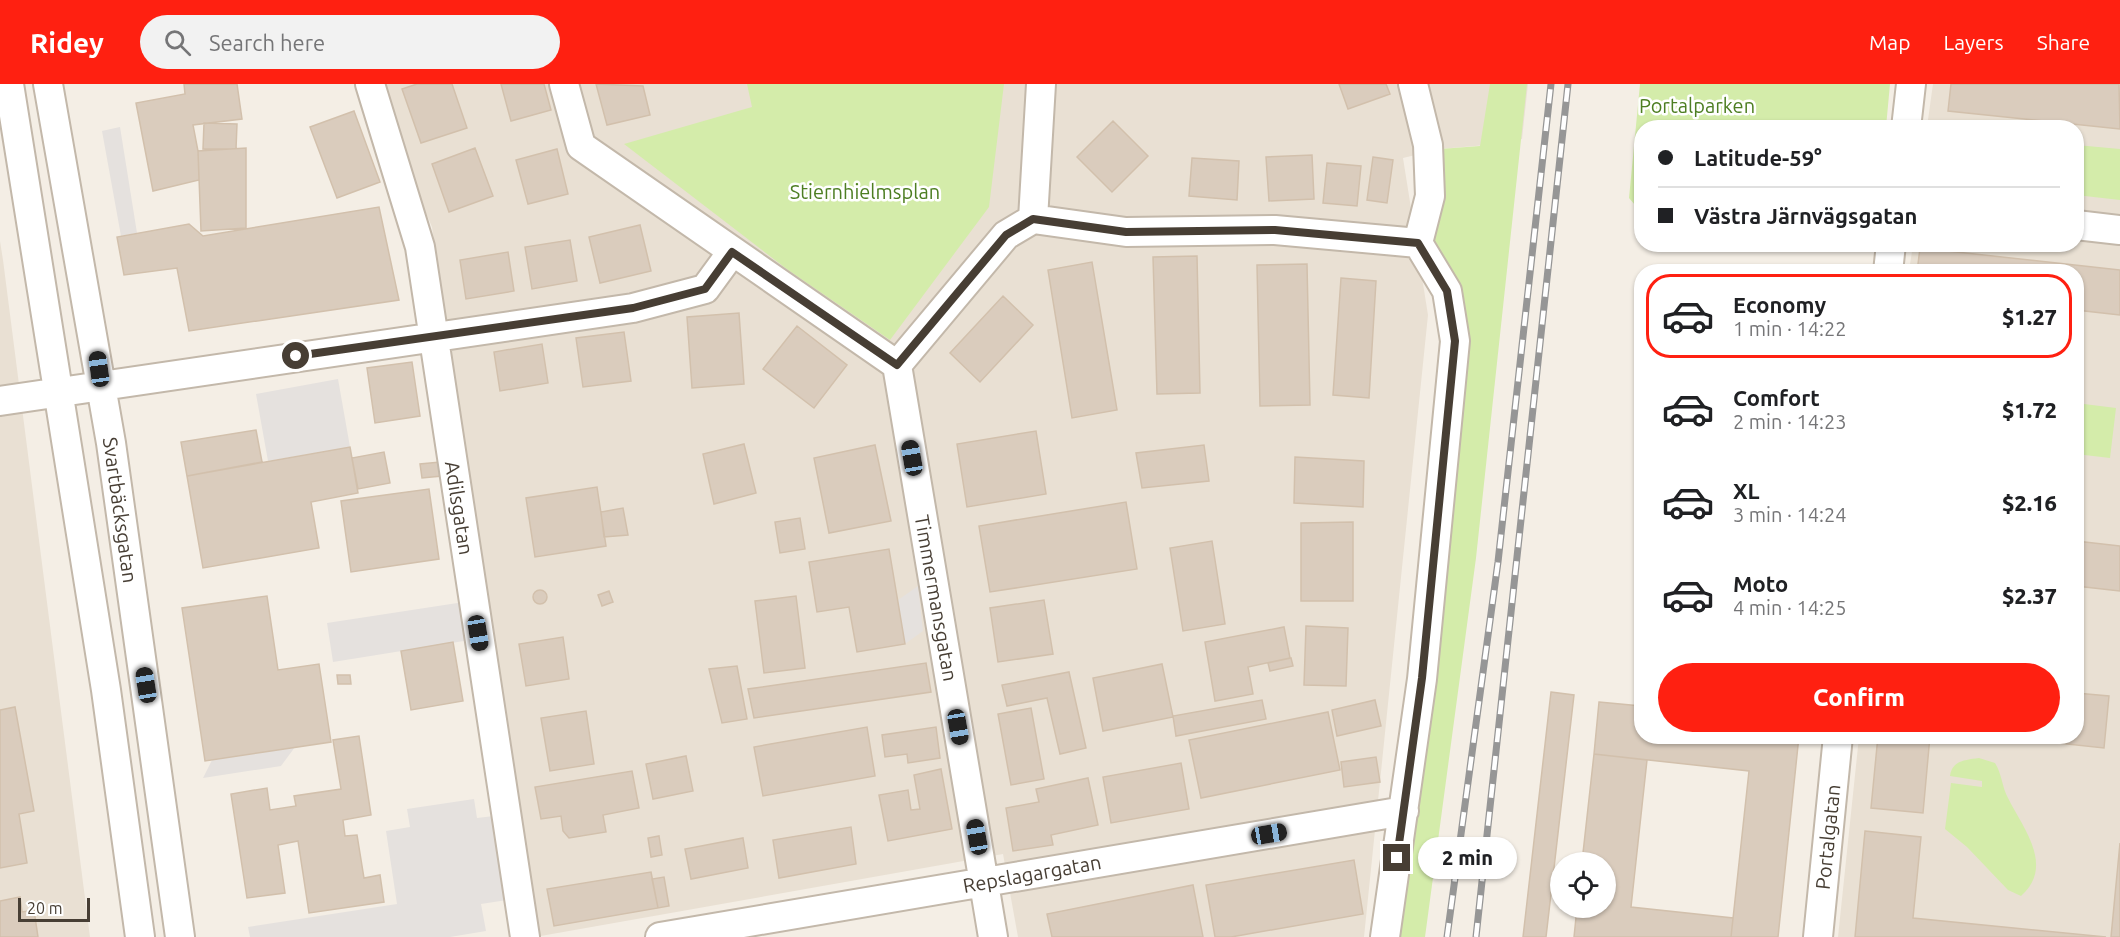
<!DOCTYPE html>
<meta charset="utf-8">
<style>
:root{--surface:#fff;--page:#f2f2f2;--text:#202124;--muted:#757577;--line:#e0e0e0;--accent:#ff2011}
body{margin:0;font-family:Ubuntu,sans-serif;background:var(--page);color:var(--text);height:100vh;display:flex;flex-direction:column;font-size:22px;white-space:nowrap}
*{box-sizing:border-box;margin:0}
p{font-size:20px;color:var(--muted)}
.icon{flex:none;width:33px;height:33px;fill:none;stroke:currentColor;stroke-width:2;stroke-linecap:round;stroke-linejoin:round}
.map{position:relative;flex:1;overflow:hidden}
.sheet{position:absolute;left:1634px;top:180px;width:450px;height:480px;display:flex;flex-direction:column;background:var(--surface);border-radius:24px;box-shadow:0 2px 4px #0004}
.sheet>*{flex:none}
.hud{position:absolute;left:1634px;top:36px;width:450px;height:132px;border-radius:24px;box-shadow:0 2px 4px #0004;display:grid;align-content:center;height:132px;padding:0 24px;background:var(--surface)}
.tools{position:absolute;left:1550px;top:768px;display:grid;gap:12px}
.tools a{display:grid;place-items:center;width:66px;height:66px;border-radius:50%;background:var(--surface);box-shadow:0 2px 4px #0004;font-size:30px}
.scale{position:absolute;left:18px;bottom:15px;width:72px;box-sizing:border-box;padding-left:6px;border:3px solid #473e34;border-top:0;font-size:16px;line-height:21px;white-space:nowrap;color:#473e34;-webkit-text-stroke:4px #fff;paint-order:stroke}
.end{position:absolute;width:27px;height:27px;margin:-14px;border:8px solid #473e34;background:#fff;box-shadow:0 0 0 3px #fff}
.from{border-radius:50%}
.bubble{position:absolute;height:42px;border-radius:21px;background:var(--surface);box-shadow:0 2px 4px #0004;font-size:20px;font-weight:800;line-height:42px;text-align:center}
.car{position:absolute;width:18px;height:36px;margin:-18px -9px;border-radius:8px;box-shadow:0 0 4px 2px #0007;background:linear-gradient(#222 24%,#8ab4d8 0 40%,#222 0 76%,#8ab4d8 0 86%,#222 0)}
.hud b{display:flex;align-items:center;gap:21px;height:57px;font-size:22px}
.hud b+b{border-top:2px solid var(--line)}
.hud i{width:15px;height:15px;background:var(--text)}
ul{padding:10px 0 0;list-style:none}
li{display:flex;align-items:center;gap:18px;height:84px;margin:0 12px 9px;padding:0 12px;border:3px solid transparent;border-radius:24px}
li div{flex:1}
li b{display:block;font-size:22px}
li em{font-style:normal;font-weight:800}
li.on{border-color:var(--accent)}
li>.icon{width:54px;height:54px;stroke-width:1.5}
.button{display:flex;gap:12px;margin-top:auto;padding:12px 24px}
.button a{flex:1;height:69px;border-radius:36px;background:var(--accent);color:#fff;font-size:24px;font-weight:800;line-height:69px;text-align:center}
header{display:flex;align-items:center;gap:36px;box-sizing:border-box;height:84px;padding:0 30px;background:var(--accent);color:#fff}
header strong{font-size:28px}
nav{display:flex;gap:33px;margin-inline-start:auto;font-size:21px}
.search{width:420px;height:54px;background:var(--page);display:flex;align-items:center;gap:15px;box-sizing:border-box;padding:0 21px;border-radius:33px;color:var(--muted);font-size:22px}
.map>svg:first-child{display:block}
.residential{fill:#e9e0d3}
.green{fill:#d4ecaa}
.parking{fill:#e5e1de}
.building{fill:#daccbd;stroke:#d2c0ac;stroke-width:1.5}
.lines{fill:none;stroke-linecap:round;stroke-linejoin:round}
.minor-casing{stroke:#c3b8aa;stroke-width:32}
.minor{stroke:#fff;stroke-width:28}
.rail-casing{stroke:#969696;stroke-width:7}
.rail{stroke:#fff;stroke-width:4.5;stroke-dasharray:14;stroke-linecap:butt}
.route{stroke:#473e34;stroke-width:8}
.labels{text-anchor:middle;stroke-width:5;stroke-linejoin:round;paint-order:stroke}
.park-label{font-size:20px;fill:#4d7e22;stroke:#fff}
.street-label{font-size:20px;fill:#473e34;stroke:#fff}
</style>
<header>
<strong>Ridey</strong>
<div class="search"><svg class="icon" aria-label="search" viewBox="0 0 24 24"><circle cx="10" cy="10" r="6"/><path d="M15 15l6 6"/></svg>Search here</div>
<nav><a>Map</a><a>Layers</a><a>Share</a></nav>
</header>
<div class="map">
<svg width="2120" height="853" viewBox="0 0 2120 853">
<rect width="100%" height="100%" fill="#f4eee5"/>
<path class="residential" d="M379 0H1528L1522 55 1498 60 1440 65 1403 74 1428 231 1364 853H1018L1003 770 535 853 432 143 388 42Z
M1933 0H2120V853H1838L1859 653 2076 652V188L1909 187 1913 161 2076 160V44L1927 43Z
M0 157 3 176 90 853H0Z"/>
<path class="green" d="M747 0H1004L989 123 890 256 788 186 624 60 752 23Z
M1490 0H1527L1476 474 1425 853H1391L1458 233 1431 171 1440 65 1480 62Z
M1640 0H1890L1886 43 1641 44V128L1629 114Z
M2076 61 2120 65V116L2076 111Z
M2076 319 2116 324 2110 374 2076 370Z
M1979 674 1995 679C2002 690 2002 703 2008 714 2023 744 2055 782 2021 812L2008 806 1967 763 1945 745 1951 699 1982 703V697L1950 692C1952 676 1966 676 1979 674Z"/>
<path class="parking" d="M120 43 137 149 121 152 102 47Z
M338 295 350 363 268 377 256 310Z
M918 502 923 547 905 560 898 516Z
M464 518 470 556 333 578 327 539Z
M295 663 281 682 203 694 212 676Z
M474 715 477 734 494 732 507 816 481 820 486 847 450 853H250L248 843 397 820 386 747 410 743 407 725Z"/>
<path class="building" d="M184 0H237L242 35 193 41 198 67 199 96 153 107 136 19 185 10Z
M417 0H452L467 44 421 59 402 5Z
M501 0H544L551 26 511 37Z
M596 0 643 2 650 31 607 41Z
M1339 0H1386L1390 10 1348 25Z
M1951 0H2119L2120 45 1948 27Z
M354 27 380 98 337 114 310 43Z
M1113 37 1148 72 1112 108 1077 73Z
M204 39 237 40 236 65H203Z
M246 64V144L201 147 198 67Z
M475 64 493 112 449 128 432 80Z
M557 65 568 110 528 120 516 76Z
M1312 71 1314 115 1269 117 1266 73Z
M1373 73 1393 76 1387 119 1367 116Z
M1192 74 1239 77 1237 116 1189 112Z
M1327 79 1361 82 1357 122 1323 119Z
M379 123 399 216 189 247 177 184 124 191 117 153 189 140 203 152Z
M640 141 651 187 600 199 589 153Z
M570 156 577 197 532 205 525 163Z
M1920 164 2120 186V231L2076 226V188H1917Z
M508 168 514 207 466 215 460 176Z
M1197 172 1200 309 1157 310 1153 173Z
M1092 178 1117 326 1072 334 1048 186Z
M1307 180 1310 321 1260 322 1257 181Z
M1341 194 1376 197 1369 314 1333 311Z
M1003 212 1033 241 980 298 950 269Z
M739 229 744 300 692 304 687 233Z
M797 242 847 281 814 324 763 285Z
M624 248 631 297 583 303 576 254Z
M542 260 548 299 500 307 494 268Z
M412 278 420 332 375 339 367 284Z
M256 346 262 378 187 392 181 358Z
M1036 347 1046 410 967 423 957 360Z
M744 360 756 409 714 420 703 370Z
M875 361 891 437 829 449 814 374Z
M1204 361 1209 397 1142 404 1136 369Z
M350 363 358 409 311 418 319 464 203 484 187 392Z
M384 368 390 399 358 405 352 374Z
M1295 373 1364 377 1363 423 1294 419Z
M440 378 442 392 422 394 420 380Z
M597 403 606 462 535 473 526 414Z
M429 405 439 475 351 488 341 417Z
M1126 418 1137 485 990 508 979 442Z
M623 424 628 451 604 453 601 428Z
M800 434 805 465 780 469 775 438Z
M1353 438V517H1301V439Z
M1212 457 1225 540 1183 547 1170 464Z
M2076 457 2120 462V507L2076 502Z
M889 465 905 560 857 568 849 523 817 528 809 478Z
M533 513a7 7 0 1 1 14 0a7 7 0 1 1-14 0Z
M609 507 613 518 602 522 598 511Z
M267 512 278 586 319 580 331 658 205 677 182 524Z
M796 512 805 584 764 589 755 517Z
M1044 516 1053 570 998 578 990 524Z
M1306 542 1348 544 1346 602 1304 601Z
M1284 543 1290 574 1248 583 1253 610 1215 617 1205 558Z
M563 553 569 595 526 602 519 560Z
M453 558 463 617 411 626 401 567Z
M1291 574 1293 582 1270 587 1268 579Z
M926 579 931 608 754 634 748 605Z
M1162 580 1173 633 1103 647 1093 594Z
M737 582 747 635 722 639 709 585Z
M1069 588 1086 664 1060 670 1047 614 1007 622 1002 601Z
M337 591H350L351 600H338Z
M1551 608 1574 611 1546 853H1523Z
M2076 609 2109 612 2104 664 1992 652H2076Z
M1262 616 1266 635 1176 652 1173 632Z
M1375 616 1381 642 1337 652 1332 626Z
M1599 618 1641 622V652H1799L1778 853H1731L1749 687 1594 670Z
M15 623 34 727 19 730 27 779 0 784V626Z
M1031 624 1044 695 1011 701 998 630Z
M586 627 594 680 550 687 541 634Z
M1328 628 1340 686 1201 714 1189 656Z
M867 643 875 692 763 712 754 663Z
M936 643 940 674 908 679 907 670 885 673 882 651Z
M359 652 371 731 343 736 345 752 357 751 364 794 380 791 384 818 309 829 298 757 278 761 285 809 247 814 231 710 267 704 270 726 296 722 294 712 341 705 333 656Z
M1878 652H1930L1923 729 1871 724Z
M1594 670 1647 676 1631 823 1733 834 1731 853H1574L1577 824H1605V778H1582Z
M686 672 693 707 653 715 646 680Z
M1376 673 1380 698 1344 703 1341 678Z
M1181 679 1189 725 1111 739 1103 693Z
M941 685 952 745 888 757 879 711 908 706 911 726 920 725 914 691Z
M632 687 639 724 603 731 606 748 569 754 563 747 561 732 541 735 535 703Z
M1088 694 1098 741 1051 751 1053 761 1013 767 1006 724 1039 718 1036 705Z
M851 743 856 780 779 794 773 756Z
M1865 747 1921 753 1913 834 2106 853H1855Z
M659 752 662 771 651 773 648 754Z
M743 754 748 784 691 795 685 765Z
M2120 759V853H2111Z
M1354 776 1363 830 1231 853H1215L1206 801Z
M651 788 658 824 554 842 547 805Z
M664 793 669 822 658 824 652 795Z
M1193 801 1203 853H1052L1047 830Z
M20 813 22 828 34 826 38 853H0V817Z"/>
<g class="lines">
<g class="minor-casing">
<path id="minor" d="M9 0 106 606 140 853
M48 0 111 359 180 853
M370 0 420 163 525 853
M564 0 581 62 897 281 1006 151 1033 135 1126 148 1275 146 1418 159
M1413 0 1428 61 1430 112 1418 159
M1906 44 1911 0
M1033 135 1041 0
M2076 141 2120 146
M1888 188 1891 160
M897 281 993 853
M0 317 633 224 705 205 732 168
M660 853 1404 727
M1385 853 1422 595 1455 257 1447 207 1418 159
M1818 853 1838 652"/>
</g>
<use href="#minor" class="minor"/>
<g class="rail-casing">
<path id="rail" d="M1447 853 1498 478 1551 0
M1476 853 1568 0"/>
</g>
<use href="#rail" class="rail"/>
</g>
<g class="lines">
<path class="route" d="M296 272 633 224 705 205 732 168 897 281 1006 151 1033 135 1126 148 1275 146 1418 159 1447 207 1455 257 1422 594 1397 774"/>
</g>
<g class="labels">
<g class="park-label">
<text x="1697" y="29">Portalparken</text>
<text x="865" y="115">Stiernhielmsplan</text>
</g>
<g class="street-label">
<text transform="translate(459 424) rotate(81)" y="7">Adilsgatan</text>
<text transform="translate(120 426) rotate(82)" y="7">Svartbäcksgatan</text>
<text transform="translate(936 514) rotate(80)" y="7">Timmermansgatan</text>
<text transform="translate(1828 753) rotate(-84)" y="7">Portalgatan</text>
<text transform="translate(1032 790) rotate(-10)" y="7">Repslagargatan</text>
</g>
</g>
</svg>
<div class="tools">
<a><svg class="icon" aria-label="locate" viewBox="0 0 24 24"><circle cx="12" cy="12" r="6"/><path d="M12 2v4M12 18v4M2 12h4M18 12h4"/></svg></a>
</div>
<div class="scale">20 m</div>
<i class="end from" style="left:296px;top:272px"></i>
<i class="end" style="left:1397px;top:774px"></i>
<div class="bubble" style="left:1418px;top:753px;width:99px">2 min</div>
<i class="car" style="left:99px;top:285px;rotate:352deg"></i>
<i class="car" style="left:912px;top:374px;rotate:350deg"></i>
<i class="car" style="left:478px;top:549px;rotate:171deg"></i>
<i class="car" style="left:146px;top:601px;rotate:351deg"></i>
<i class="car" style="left:958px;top:643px;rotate:170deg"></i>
<i class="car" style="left:1269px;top:750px;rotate:80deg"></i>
<i class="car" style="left:977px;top:753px;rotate:350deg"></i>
<div class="hud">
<b><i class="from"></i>Latitude-59°</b>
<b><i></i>Västra Järnvägsgatan</b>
</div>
<section class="sheet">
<ul>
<li class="on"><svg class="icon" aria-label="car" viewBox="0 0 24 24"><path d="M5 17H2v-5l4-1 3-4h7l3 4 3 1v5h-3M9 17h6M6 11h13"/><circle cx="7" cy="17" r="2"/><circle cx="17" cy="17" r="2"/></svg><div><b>Economy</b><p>1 min · 14:22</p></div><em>$1.27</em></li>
<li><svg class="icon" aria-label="car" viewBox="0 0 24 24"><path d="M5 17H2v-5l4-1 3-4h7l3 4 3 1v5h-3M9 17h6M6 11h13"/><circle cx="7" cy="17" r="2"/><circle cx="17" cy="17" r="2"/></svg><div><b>Comfort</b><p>2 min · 14:23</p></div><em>$1.72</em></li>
<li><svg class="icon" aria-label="car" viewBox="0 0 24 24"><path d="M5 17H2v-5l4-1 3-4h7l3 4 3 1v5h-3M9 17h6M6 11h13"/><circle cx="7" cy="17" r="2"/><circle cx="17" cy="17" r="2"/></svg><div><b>XL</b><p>3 min · 14:24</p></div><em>$2.16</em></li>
<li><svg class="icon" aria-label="car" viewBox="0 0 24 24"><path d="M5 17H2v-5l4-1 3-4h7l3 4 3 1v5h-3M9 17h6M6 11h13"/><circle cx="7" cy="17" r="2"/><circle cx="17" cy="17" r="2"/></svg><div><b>Moto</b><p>4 min · 14:25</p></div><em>$2.37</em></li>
</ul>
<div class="button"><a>Confirm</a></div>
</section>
</div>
